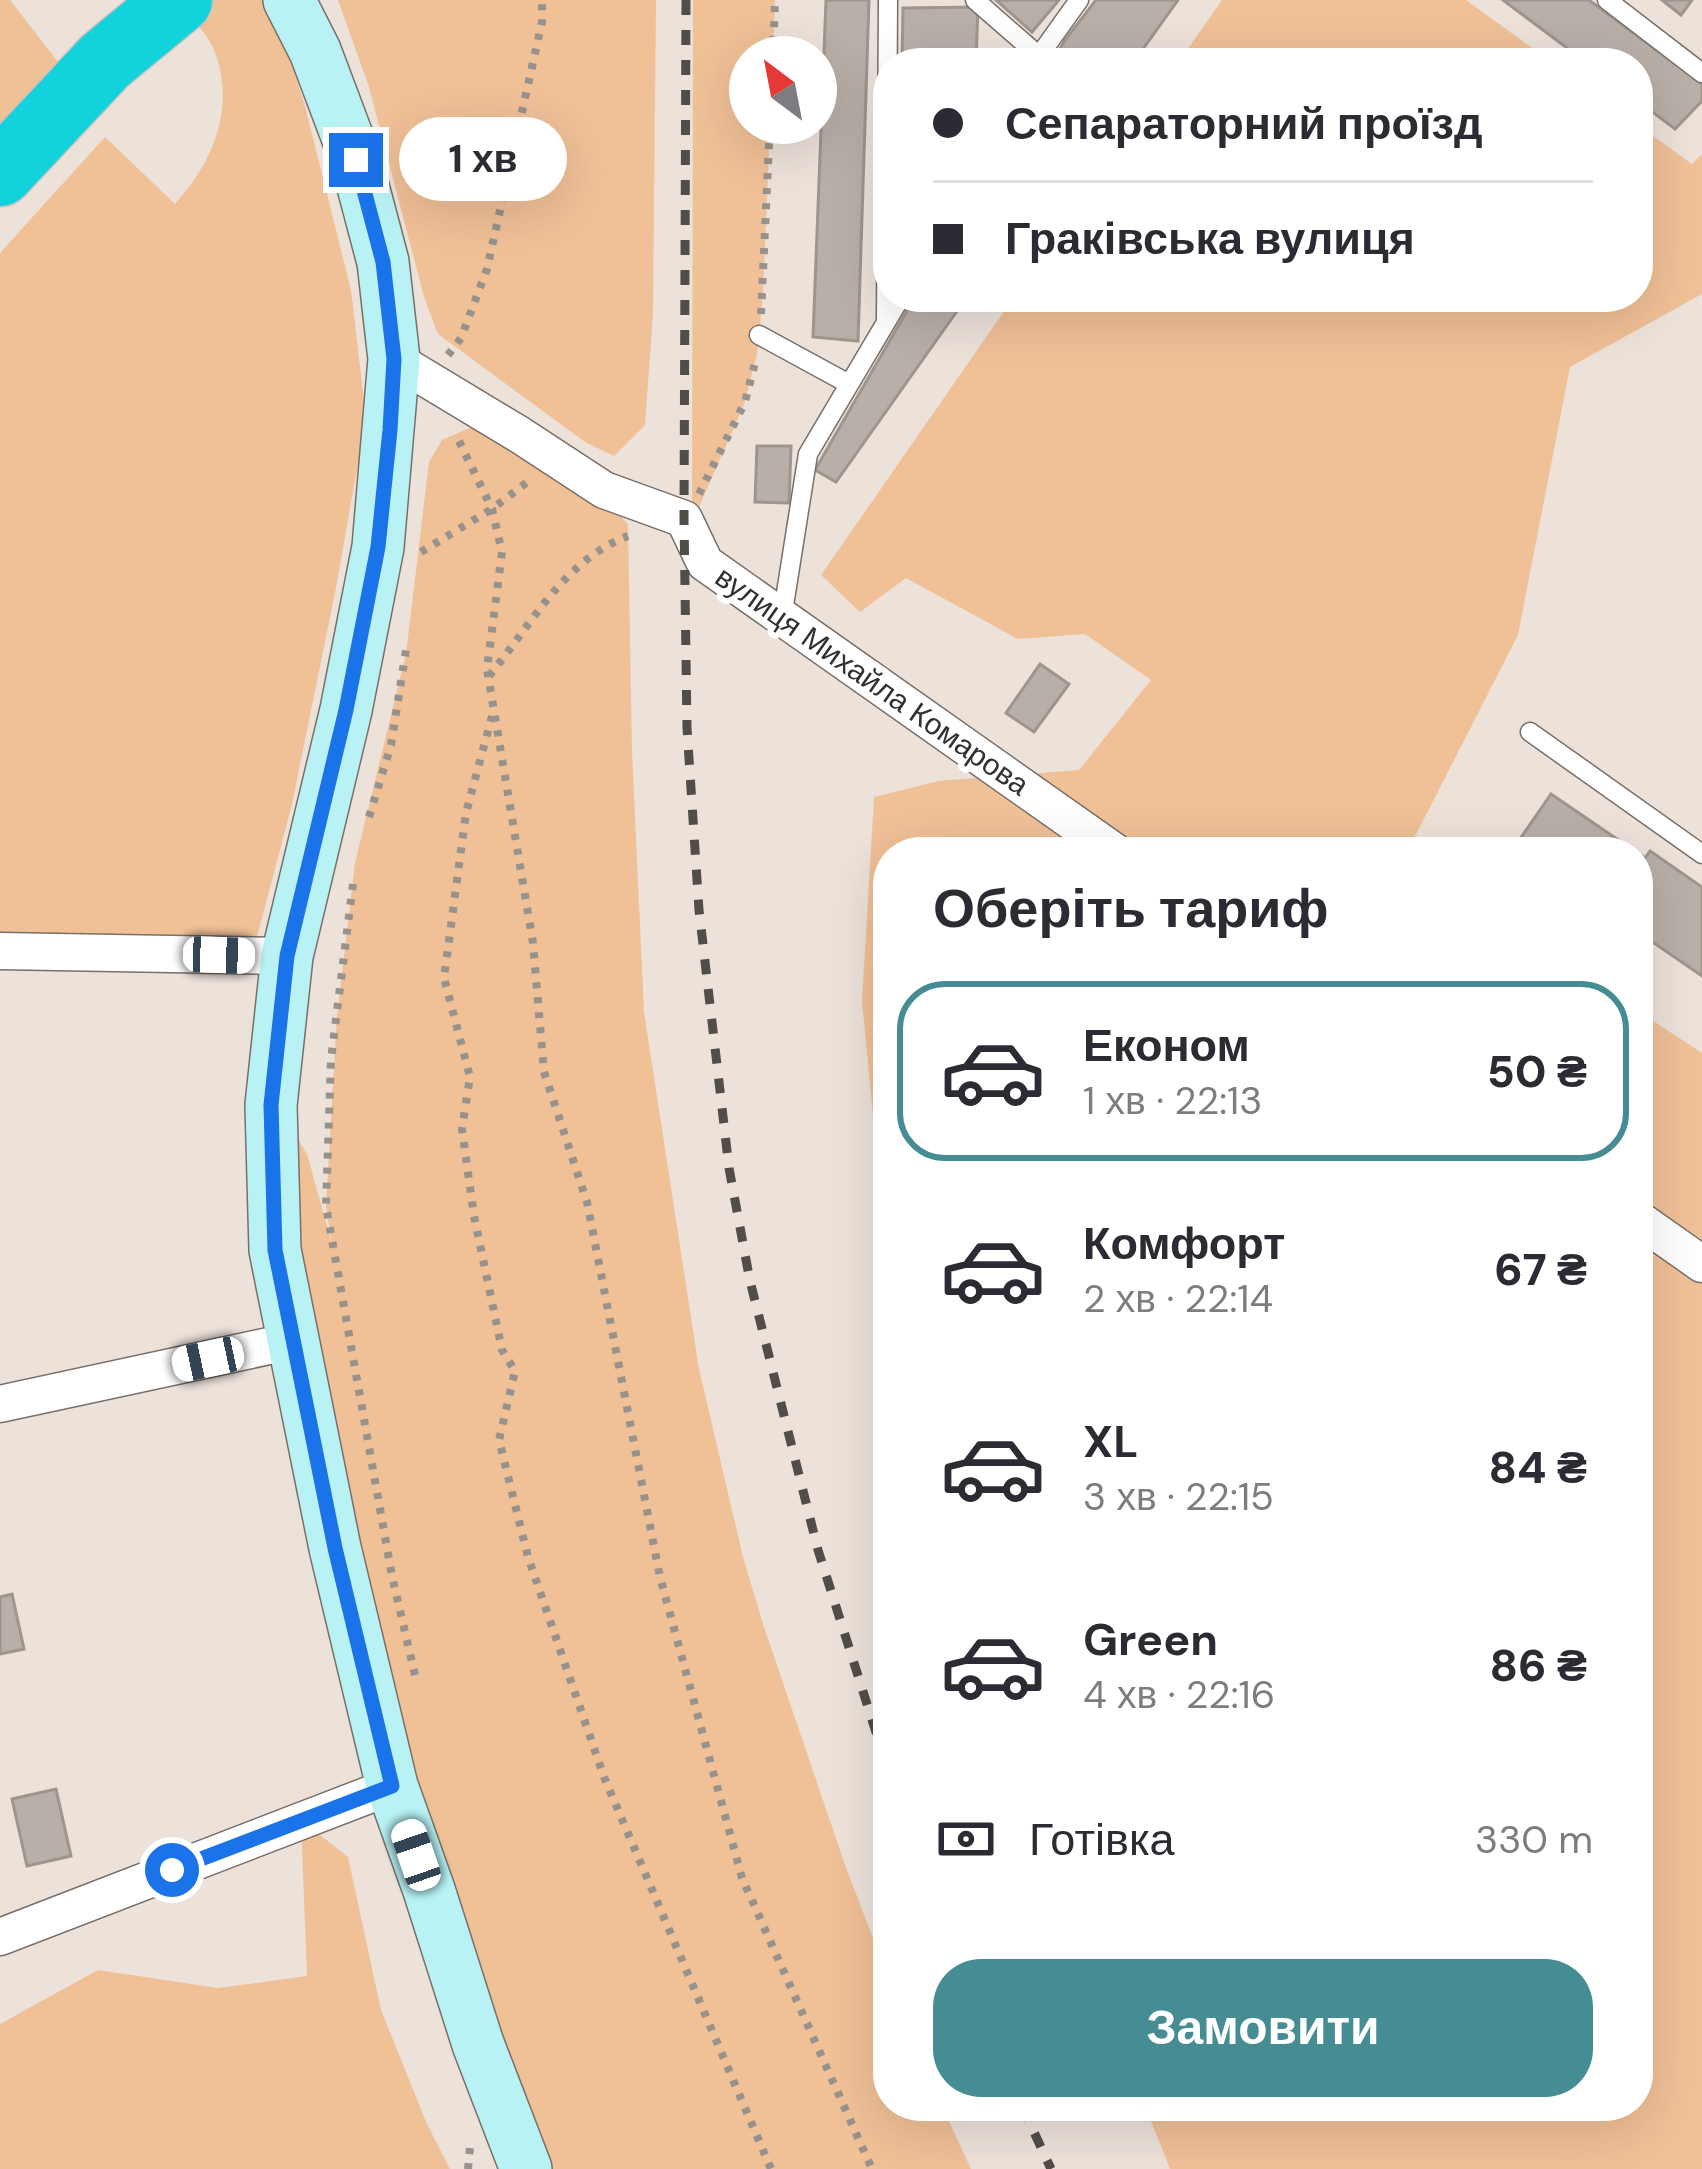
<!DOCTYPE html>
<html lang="uk">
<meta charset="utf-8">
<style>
:root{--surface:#fff;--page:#f7f7f7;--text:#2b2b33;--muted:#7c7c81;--line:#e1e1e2;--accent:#458d92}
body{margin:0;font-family:"DM Sans",sans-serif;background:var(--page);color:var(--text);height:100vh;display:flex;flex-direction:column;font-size:45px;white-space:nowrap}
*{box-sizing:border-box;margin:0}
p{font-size:39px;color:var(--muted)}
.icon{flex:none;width:66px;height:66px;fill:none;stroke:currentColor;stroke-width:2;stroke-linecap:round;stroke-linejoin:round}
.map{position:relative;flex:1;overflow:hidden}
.side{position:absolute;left:873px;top:837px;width:780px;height:1284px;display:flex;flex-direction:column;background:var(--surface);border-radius:48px;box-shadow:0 12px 48px #0002}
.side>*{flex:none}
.hud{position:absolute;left:873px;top:48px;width:780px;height:264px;border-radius:48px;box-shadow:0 12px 48px #0002;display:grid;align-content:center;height:264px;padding:0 60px;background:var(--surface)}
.needle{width:78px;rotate:328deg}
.controls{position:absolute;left:729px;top:36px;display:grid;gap:24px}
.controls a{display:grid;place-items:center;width:108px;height:108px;border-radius:50%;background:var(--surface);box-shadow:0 12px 48px #0002;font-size:60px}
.end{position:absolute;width:54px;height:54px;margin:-27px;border:15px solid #1a73e8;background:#fff;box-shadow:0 0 0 6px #fff}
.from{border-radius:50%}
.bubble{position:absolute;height:84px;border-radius:42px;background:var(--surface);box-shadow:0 12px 48px #0002;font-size:39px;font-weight:800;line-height:84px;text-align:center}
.car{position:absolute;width:36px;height:72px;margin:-36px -18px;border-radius:15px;box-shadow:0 0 9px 3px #0007;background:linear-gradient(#fff 24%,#345 0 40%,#fff 0 76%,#345 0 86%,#fff 0)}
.hud b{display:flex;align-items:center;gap:42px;height:114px;font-size:45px}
.hud b+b{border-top:3px solid var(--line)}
.hud i{width:30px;height:30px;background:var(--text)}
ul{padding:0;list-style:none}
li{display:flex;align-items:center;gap:36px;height:180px;margin:0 24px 18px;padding:0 36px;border:6px solid transparent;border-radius:48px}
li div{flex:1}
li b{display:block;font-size:45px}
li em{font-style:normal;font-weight:800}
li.current{border-color:var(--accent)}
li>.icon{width:108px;height:108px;stroke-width:1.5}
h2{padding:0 60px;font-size:54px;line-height:144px}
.pay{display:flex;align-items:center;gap:30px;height:132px;padding:0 60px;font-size:45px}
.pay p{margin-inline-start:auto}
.primary-button{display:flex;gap:24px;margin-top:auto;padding:24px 60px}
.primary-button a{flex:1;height:138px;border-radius:48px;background:var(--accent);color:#fff;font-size:48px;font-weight:800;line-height:138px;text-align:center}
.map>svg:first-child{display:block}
.green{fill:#f0c097}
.building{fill:#b8afa8;stroke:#9e958d;stroke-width:3}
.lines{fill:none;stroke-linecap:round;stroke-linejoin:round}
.lane-casing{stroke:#786f68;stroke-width:21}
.street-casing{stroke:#786f68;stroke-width:39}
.secondary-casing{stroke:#786f68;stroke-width:54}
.highway-casing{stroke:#c2c1c0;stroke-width:69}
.path{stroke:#98928c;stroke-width:8;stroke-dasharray:6 9;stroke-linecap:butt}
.lane{stroke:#fff;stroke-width:18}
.street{stroke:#fff;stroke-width:36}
.secondary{stroke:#b8f2f4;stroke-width:51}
.highway{stroke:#12d2dc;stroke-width:66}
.rail{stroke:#514d49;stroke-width:9;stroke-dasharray:15 15;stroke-linecap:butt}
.route{stroke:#1a73e8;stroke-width:15}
.labels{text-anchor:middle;stroke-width:12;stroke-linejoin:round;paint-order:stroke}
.street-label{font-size:30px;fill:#33302d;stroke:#fff}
</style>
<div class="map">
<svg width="1702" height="2169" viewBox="0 0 1702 2169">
<rect width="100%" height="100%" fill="#ece2da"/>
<path class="green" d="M0 0H10L65 71 0 137Z
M178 0H266L280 28 305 106 351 290 366 418 336 588 292 804 252 956 0 940V253L105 137 175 204C212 163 235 111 216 55 210 36 190 16 178 0Z
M338 0H656L653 313 645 425 614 456 585 442 438 334 424 297 369 87Z
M693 0H775L773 57H750V123H770L763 296 757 354 745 402 692 523Z
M1222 0H1466L1553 63H1178Z
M1638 125 1692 164 1702 154V294L1570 367 1518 635 1407 852H888V1272L862 1001 874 797 938 781 1079 770 1151 680 1085 634 1018 639 906 578 860 612 821 575 1014 297H1638Z
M483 422 605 499 628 524 632 751 644 1012 699 1369 743 1557 763 1624 844 1862 888 1978V2106H942L971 2169H549L472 1978 337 1497 279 1108 307 1154 332 1244 326 1206 337 1015 355 863 406 654 429 462 442 440Z
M1638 1011 1702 1053V2169H1170L1145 2106H1638Z
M301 1820 348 1857 381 2010 427 2124 450 2169H0V2024L98 1970 218 1988 307 1976Z"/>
<path class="building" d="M826 0H869L858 341 813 337Z
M996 0H1059L1032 32Z
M1096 0H1178L1133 63H1052L1065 40Z
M1503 0H1589L1702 84V101L1675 129 1638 101V63H1587Z
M1662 0H1692L1681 15Z
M978 7 976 63H902L903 8Z
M915 297H967L836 482 815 470Z
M757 446H791L789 503 755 502Z
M1040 664 1069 684 1034 732 1006 713Z
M1551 794 1636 852H1511Z
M1650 851 1702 887V976L1638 932V853L1645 858Z
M12 1594 24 1649 0 1654V1597Z
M56 1789 71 1856 27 1866 12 1799Z"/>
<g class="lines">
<g class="lane-casing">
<path id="lane" d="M975 0 1039 56
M1607 0 1702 73
M1034 63 1079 0
M886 319 888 0
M759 335 849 384
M782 618 808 454 901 297
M1530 732 1702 854"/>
</g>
<g class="street-casing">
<path id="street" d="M394 359 520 435 604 490 684 519 705 563 1115 852
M0 951 287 956
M1638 1219 1702 1264
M0 1404 292 1341
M0 1937 392 1786"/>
</g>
<g class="secondary-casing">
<path id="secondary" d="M289 0 315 51 356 160 383 262 394 359 378 547 346 710 287 956 271 1105 275 1250 335 1548 392 1786 429 1890 478 2044 526 2169"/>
</g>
<g class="highway-casing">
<path id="highway" d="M0 173 105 61 179 0"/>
</g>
<path class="path" d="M773 57 775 0
M761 314 770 123
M448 355 461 338 487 269 542 22V0
M459 441 492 509 502 552 487 669 533 943 544 1072 587 1202 660 1577 742 1878 872 2169
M699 494 745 402 756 359
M421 552 492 509 530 480
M489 676C531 625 564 560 628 536
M492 716 466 813 444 978 470 1077 462 1129 474 1216 502 1350 515 1371 499 1440 528 1557 604 1777 771 2169
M369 817 391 745 406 650
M353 884 331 1059 326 1206 392 1576 415 1675
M468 2169 470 2147"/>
<use href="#lane" class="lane"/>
<use href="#street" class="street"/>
<use href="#secondary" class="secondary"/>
<use href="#highway" class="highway"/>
<path class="rail" d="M686 0 684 519 687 728 699 910 729 1168 750 1281 818 1550 888 1770
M1022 2106 1051 2169"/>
</g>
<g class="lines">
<path class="route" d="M172 1870 392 1786 335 1548 275 1250 271 1105 287 956 346 710 378 547 390 430 394 359 383 262 356 160"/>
</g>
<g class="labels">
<g class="street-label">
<text transform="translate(872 681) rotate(35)" y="10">вулиця Михайла Комарова</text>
</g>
</g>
</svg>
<div class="controls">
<a><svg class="needle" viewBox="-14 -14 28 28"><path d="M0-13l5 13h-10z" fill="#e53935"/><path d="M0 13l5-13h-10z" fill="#7c7c81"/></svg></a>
</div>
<i class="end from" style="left:172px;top:1870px"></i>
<i class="end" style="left:356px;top:160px"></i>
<div class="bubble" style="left:399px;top:117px;width:168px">1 хв</div>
<i class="car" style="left:219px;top:955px;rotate:92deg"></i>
<i class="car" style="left:208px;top:1359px;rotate:258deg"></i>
<i class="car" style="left:416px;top:1855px;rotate:341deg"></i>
<div class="hud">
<b><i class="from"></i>Сепараторний проїзд</b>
<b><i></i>Граківська вулиця</b>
</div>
<section class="side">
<h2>Оберіть тариф</h2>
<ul>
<li class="current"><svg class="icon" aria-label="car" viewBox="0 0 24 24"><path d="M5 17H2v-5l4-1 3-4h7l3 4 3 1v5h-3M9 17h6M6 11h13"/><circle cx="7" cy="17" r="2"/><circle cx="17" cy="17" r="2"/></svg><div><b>Економ</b><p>1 хв · 22:13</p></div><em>50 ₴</em></li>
<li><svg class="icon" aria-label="car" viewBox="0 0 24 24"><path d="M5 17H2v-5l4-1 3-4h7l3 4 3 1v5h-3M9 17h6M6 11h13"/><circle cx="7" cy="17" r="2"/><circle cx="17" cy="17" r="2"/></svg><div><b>Комфорт</b><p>2 хв · 22:14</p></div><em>67 ₴</em></li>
<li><svg class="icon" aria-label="car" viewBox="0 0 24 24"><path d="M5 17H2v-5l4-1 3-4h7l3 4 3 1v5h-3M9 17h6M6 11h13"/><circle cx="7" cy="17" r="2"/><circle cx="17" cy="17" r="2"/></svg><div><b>XL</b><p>3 хв · 22:15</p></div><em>84 ₴</em></li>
<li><svg class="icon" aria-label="car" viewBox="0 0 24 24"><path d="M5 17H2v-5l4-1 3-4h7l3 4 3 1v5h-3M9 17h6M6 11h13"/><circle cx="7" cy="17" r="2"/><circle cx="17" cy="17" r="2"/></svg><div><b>Green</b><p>4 хв · 22:16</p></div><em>86 ₴</em></li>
</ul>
<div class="pay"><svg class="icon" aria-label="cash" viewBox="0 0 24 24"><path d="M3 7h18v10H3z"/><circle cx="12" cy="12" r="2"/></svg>Готівка<p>330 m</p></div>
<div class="primary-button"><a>Замовити</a></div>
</section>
</div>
